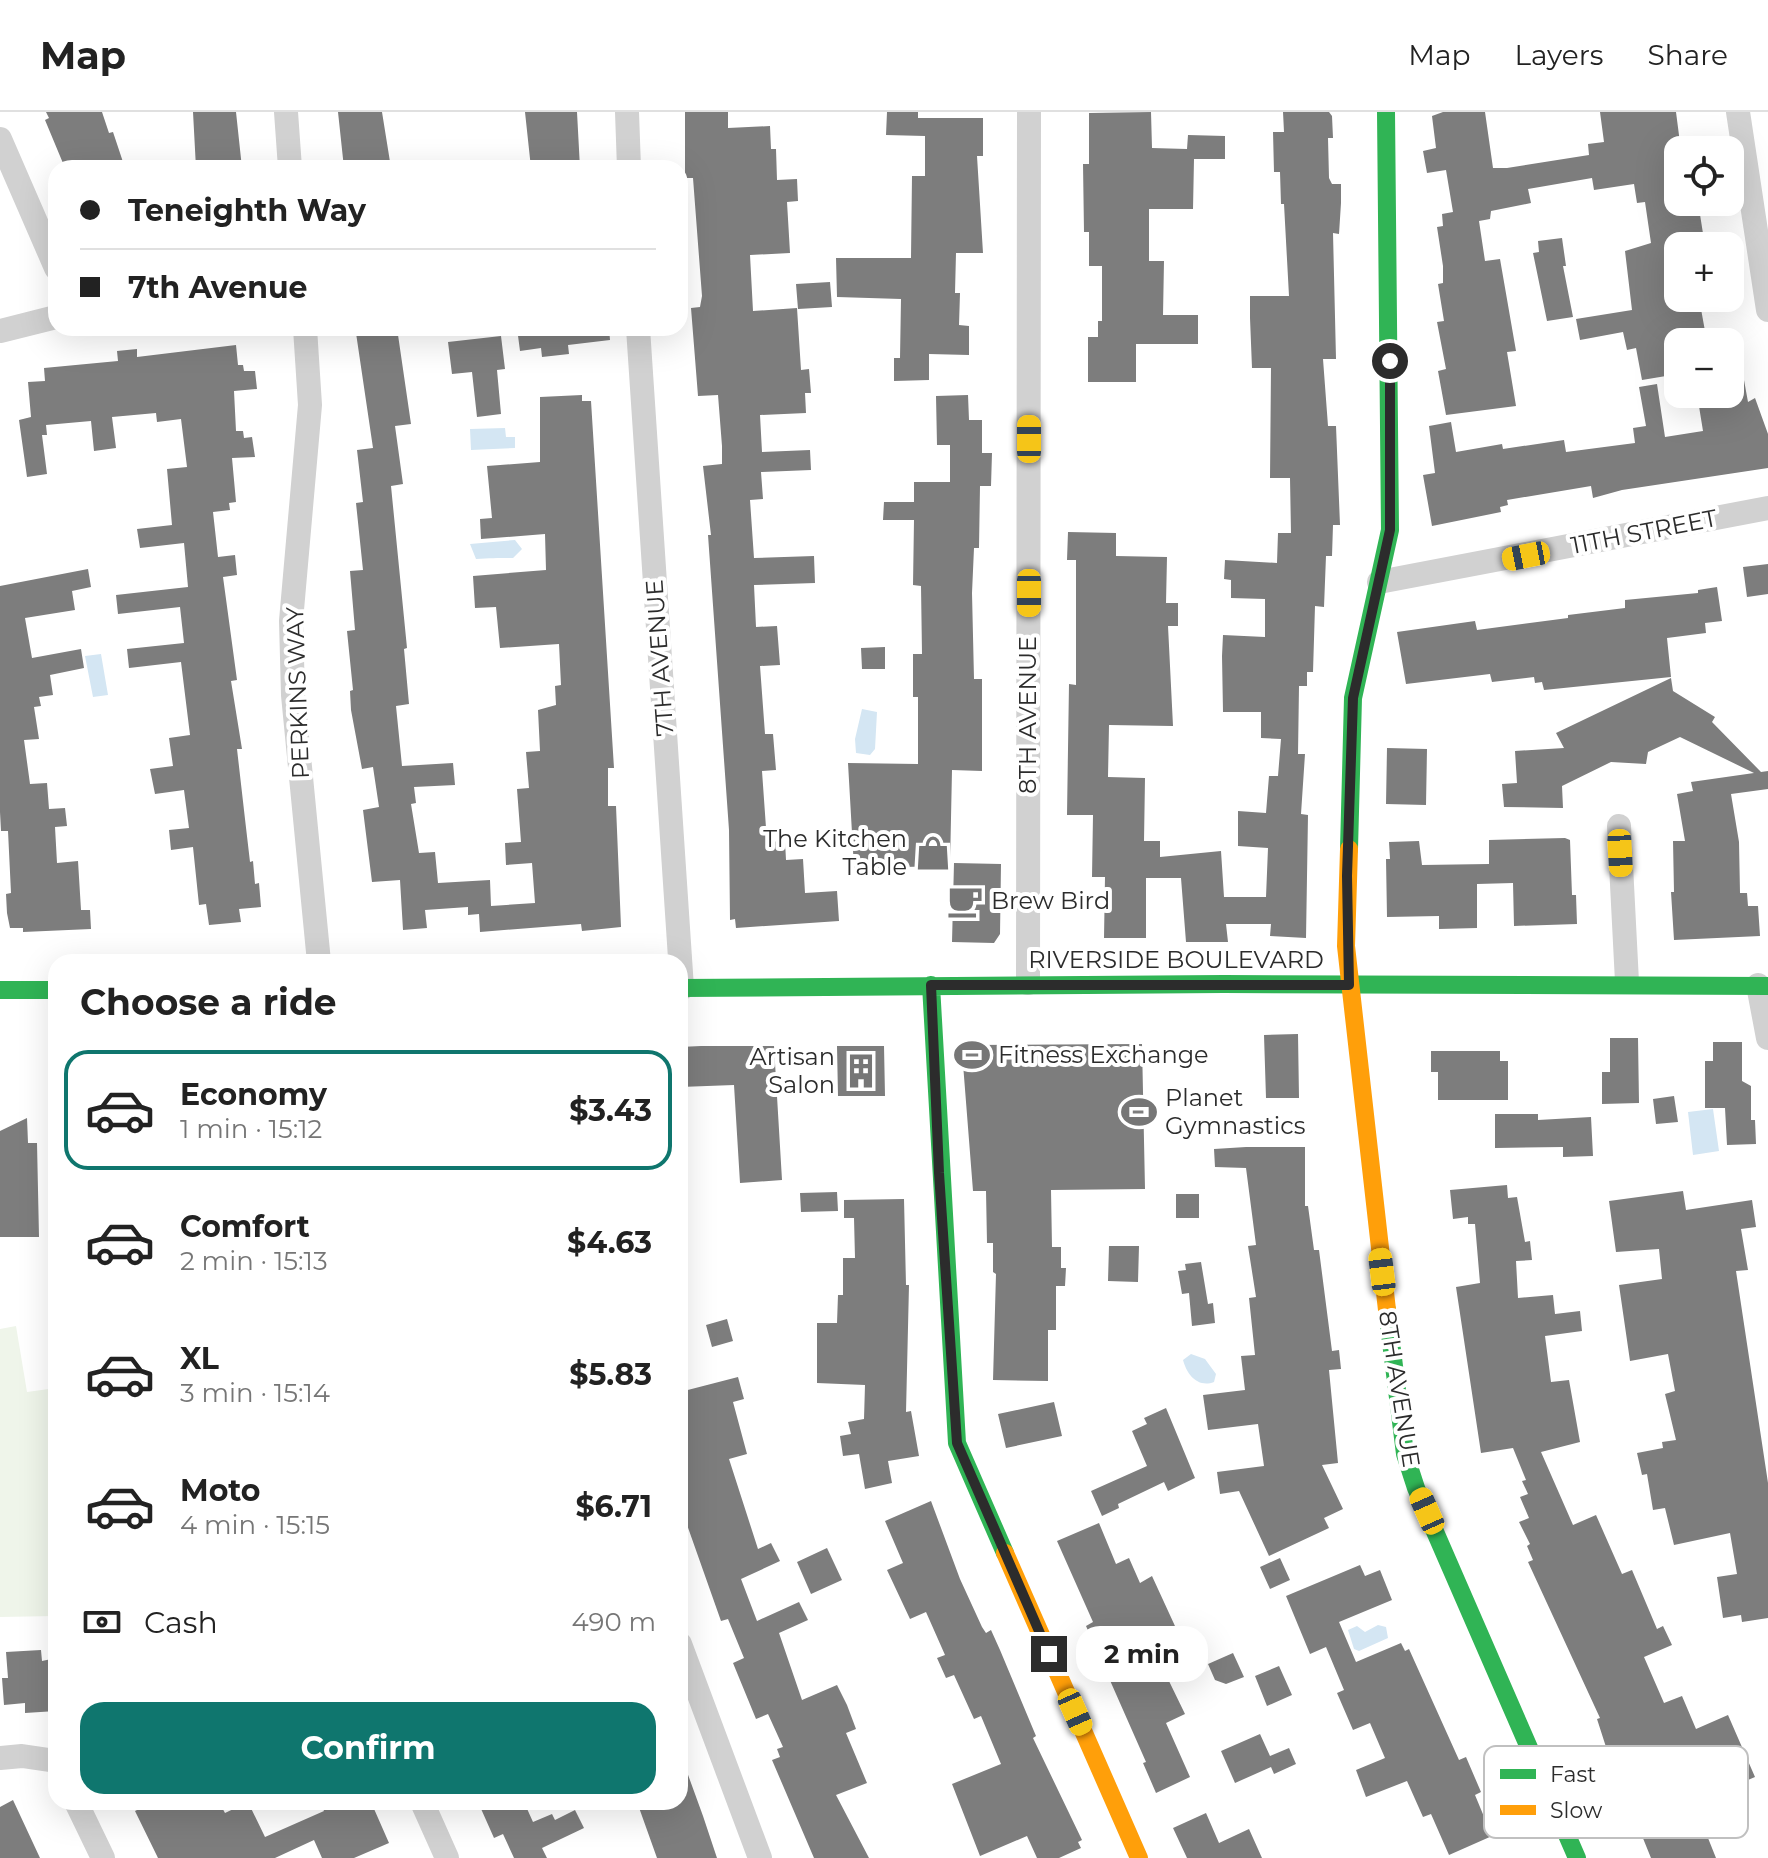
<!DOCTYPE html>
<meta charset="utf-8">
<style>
:root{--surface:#fff;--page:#f6f6f6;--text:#222;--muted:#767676;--line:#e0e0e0;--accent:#0f766e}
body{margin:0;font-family:Montserrat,sans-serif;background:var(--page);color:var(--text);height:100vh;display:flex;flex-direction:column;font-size:30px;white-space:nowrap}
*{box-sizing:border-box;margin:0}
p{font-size:26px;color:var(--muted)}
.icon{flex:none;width:44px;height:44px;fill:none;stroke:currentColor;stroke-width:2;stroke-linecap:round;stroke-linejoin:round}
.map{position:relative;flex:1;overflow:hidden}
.side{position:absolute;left:48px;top:842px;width:640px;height:856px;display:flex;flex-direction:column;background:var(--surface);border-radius:24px;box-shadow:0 8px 32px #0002}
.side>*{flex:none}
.guide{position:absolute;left:48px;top:48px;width:640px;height:176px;border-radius:24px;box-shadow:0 8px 32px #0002;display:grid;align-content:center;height:176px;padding:0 32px;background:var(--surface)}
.fabs{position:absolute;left:1664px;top:24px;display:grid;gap:16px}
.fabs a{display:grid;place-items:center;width:80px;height:80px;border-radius:16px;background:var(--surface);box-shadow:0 8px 32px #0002;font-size:40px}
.end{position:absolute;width:36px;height:36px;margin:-18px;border:10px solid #2c2c2c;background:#fff;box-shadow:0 0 0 4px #fff}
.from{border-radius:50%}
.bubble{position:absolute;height:56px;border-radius:24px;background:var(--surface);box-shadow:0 8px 32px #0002;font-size:26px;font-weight:700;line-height:56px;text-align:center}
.car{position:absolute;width:24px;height:48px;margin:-24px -12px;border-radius:10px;box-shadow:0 0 6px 2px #0007;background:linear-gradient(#f5c518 24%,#345 0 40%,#f5c518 0 76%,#345 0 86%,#f5c518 0)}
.guide b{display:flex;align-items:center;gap:28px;height:76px;font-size:30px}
.guide b+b{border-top:2px solid var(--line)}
.guide i{width:20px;height:20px;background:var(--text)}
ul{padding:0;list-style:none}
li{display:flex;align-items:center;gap:24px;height:120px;margin:0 16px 12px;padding:0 16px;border:4px solid transparent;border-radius:24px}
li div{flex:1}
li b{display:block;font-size:30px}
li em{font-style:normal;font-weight:700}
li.current{border-color:var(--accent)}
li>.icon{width:72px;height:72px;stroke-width:1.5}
h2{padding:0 32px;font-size:36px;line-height:96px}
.pay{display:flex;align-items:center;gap:20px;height:88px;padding:0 32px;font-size:30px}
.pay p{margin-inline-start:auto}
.action{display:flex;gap:16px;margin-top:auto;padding:16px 32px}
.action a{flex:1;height:92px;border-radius:24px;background:var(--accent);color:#fff;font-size:32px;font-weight:700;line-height:92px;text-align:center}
header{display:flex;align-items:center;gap:48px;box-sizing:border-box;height:112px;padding:0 40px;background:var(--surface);border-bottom:2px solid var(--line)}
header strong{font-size:38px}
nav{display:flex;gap:44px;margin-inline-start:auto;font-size:28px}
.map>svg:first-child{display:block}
.green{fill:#eff5ea}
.water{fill:#d4e6f3}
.building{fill:#7d7d7d}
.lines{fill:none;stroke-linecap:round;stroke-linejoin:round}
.street{stroke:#d1d1d1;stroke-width:24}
.fast{stroke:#30b455;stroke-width:18}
.slow{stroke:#ff9f0a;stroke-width:18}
.route{stroke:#2c2c2c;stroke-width:10}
.labels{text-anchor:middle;stroke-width:8;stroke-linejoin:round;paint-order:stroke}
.street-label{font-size:24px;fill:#2c2c2c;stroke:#fff}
.poi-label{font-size:24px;fill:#2c2c2c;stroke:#fff;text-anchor:start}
.key{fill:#fff;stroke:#c0c0c0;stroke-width:2}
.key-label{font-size:22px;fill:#2c2c2c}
</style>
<header>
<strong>Map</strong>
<nav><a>Map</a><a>Layers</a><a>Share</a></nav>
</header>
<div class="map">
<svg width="1768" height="1746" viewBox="0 0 1768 1746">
<rect width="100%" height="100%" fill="#fff"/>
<path class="green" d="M16 1214 27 1280 56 1276V1504L0 1505V1217Z"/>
<path class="water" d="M505 316 506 325H515V336L471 338 470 317Z
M515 428 522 437 513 446C499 446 490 446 476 447L470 432Z
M101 542 108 583 93 585 85 544Z
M862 597 877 600 875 637 870 643 856 641 855 627Z
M1713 997 1719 1039 1693 1043 1688 1000Z
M1191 1242 1205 1247 1216 1262 1214 1270C1198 1276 1187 1263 1183 1248Z
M1378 1513 1386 1515 1388 1526 1359 1539 1354 1537 1348 1518 1357 1514 1365 1520Z"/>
<path class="building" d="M46 0H102L109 21 113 20 125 56H65L45 8 49 6Z
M193 0H236L242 56H196Z
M338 0H382L391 56H344Z
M525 0H577L580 56H531Z
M685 0H728V16L770 14 771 37H776L777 68 797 67 798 89 787 90 790 141 750 143 753 199 797 196 801 258 809 257 811 281H805L806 301 760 303 762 340 810 338 811 358 761 360 763 387 750 388 754 446 814 444 815 471 754 473 756 515 777 514 780 553 760 554 765 622H773L776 658 762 659 767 730 785 729 786 748 803 747 805 781 837 779 839 809 736 816 735 807 730 808 729 718 708 423H711L703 354 722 352V334L718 283 698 284 691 196 700 195 702 184 693 66H685Z
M887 0H918V6H983V44H977L983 141H956L955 181H960L959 213 969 214V243L929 242V268L894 269V246H900L901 187 837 185 836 146H911L912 64H925V24L886 23Z
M1151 0 1152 36 1187 37 1188 23 1225 24V47H1194L1193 97H1149V149H1164L1163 203H1198V232H1136V270H1088V225H1098V209H1102V154H1089V120H1084L1083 52H1089V1Z
M1283 0H1329L1332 4 1333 26H1328L1329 66 1332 72H1341V91L1339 122 1333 121 1336 247H1323L1328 314H1336L1340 413H1333L1332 444H1326L1324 495 1315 494 1313 560H1307V574H1299L1298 642H1305L1301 702 1308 703 1306 826 1270 824 1271 812H1226L1228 830H1186L1181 766H1146V826H1104L1105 765H1092L1093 703H1067L1069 572 1076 573V448H1067L1068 420 1116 421V444L1167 445 1166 491H1178V514H1168L1173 614 1109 613 1108 665 1145 666 1144 729H1160V745L1221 739 1224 785H1266L1268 736 1238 734V699L1266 701 1269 664H1278L1281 627 1261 626V600H1223L1222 544 1223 523 1265 525V487L1231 486V468L1224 467 1225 448 1277 451 1278 421H1291L1290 366H1270L1271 256H1252L1250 206V184H1289L1284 92H1281L1280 60H1274L1273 20H1284Z
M1443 0H1485L1493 56H1507L1589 43 1588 32 1604 30 1600 0H1676L1680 31 1678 90H1698L1705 134H1678V186H1699L1707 230H1678V262L1642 268 1636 236 1627 238 1623 220 1580 228 1576 207 1632 198 1625 139 1651 131 1645 90 1637 91 1634 72 1594 78 1592 66 1528 77 1531 91 1491 99 1490 107 1479 109 1485 149 1500 147 1516 239 1507 240 1516 294 1446 303 1438 259 1446 257 1437 210 1444 209 1438 172 1443 171V154L1437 115 1443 114 1442 102 1453 100 1446 58 1427 61 1423 39 1436 36 1432 4Z
M1562 126 1566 154H1563L1573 205 1547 209 1533 141 1539 140 1538 129Z
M830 170 832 195 798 197 796 172Z
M397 216 411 312 395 314 403 372 391 374 407 536 404 537 409 592 396 594 402 654 453 651 455 673 414 675 416 691 411 692 419 741 435 740 438 771 490 768 491 794 535 791 532 751 506 753 505 731 521 730 517 677 529 676 526 640 540 639 538 598 556 593 555 574 561 573 559 532 500 536 496 495 475 496 473 464 546 458 545 422 481 427 480 407 492 406 487 354 540 350V285L582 283V289H591L614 656H608V694H616L621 815 582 819 581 812 480 820 479 802 468 803V795L425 798 427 816 403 818 400 768 372 770 363 698 379 695 373 655 362 657 351 598 350 579 353 578 347 519 355 518 350 459 363 458 356 391 363 390 357 338 373 336 356 221Z
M517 216H609L610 228 568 233 569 242 542 245 541 236 520 239Z
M501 224 505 257 497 258 501 302 477 305 472 260 452 262 448 230Z
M236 233 238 253H243L244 259H255L257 277 234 279 236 319H243L244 326 252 325 255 345 232 346 236 390 229 391 230 398 213 400 218 445 235 443 237 463 223 465 237 568 231 569 242 637H237L245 707 250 750 253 749 255 772 259 771 261 795 239 797 241 810 209 813 206 792 199 793 193 735 171 738 169 718 189 716 184 678 155 682 150 657 173 654 169 626 190 623 181 550 129 556 127 537 184 531 180 495 118 502 116 483 188 475 184 431 140 436 137 417 172 413 167 357 187 355 181 307 157 310 156 301 112 305 116 336 94 339 91 309 46 313 47 323H42L47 362 27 365 19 308 31 305 28 270 45 269 44 256 118 249 117 239 137 237V245Z
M1730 246H1740L1748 290 1755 286 1768 322V356L1622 378 1593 386 1591 374 1507 388 1508 393 1500 395 1501 400 1432 414 1423 363 1435 361 1429 314 1451 310 1456 340 1502 332 1503 337 1564 328 1566 340 1635 331 1633 316 1646 314 1639 275 1657 272 1665 325 1703 319 1697 282H1730Z
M968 283 969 308H982V341H992L991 374H980L979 436H974L972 481 974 567H982V659L952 658 950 754 854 756 848 651 918 652V585H913V542H922L921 474 913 473 914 408H883L884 390H914V370H950V333H937L936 284Z
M1768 452V482L1747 485 1743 455Z
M88 457 91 475 72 479 75 498 25 506 32 546 81 537 84 556 50 563 53 583 39 585 41 594 34 595 39 627 24 628 30 672 47 671 49 697 65 696 67 714 55 715 57 751 78 749 81 798H90L91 817 23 820V816H10L7 801 6 782 11 781 8 719H1L0 700V474Z
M1717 475 1722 509 1705 511 1706 521 1667 526 1671 565 1544 578 1542 570 1535 571 1534 565 1492 570 1490 562 1406 572 1397 520 1475 509 1477 518 1568 506V503L1625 496V488L1698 481V478Z
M885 535V557H862L861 536Z
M1671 566 1673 579 1715 605 1712 610 1761 660 1768 659V677L1731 682 1739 730 1740 781H1747L1748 794H1758L1760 824 1674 828 1671 780H1674L1673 729H1685L1677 682 1693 679 1691 670 1754 661 1680 625 1648 640 1646 652 1611 650 1562 674 1563 696 1504 695 1502 672 1517 671 1515 639 1564 636 1556 621Z
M1387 636 1427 637 1426 693 1386 692Z
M1565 726 1570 728 1572 783H1576L1577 812 1514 814 1513 771 1477 772V816L1439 817V804L1387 805 1386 747H1390L1389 730 1419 729 1422 753 1489 752V728Z
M954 751 1001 752 1000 822 994 831 952 830Z
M1298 922 1299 986H1266L1264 923Z
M1610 926H1638L1639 991 1602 992V960H1610Z
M1713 930H1742V969L1751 974V1008H1755L1756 1032 1727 1033 1725 996H1705V949H1713Z
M1142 932 1145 1077 1051 1078 1052 1135H1061V1156H1066L1065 1174H1056V1218H1048V1269L993 1268 996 1162 993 1160V1131H987L986 1079H973L962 939 970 933Z
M701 934H774L782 1068 740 1071 734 973 680 975V935Z
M837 934H884L885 984H838Z
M1431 939H1500V949H1508V988H1438V960H1431Z
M1674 984 1678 1010 1656 1012 1653 987Z
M1495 1002H1538V1008L1591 1005 1593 1044 1563 1045V1035L1495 1036Z
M27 1006 28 1031H37L39 1125H0V1019Z
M1246 1035H1305V1094H1308L1314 1138H1319L1332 1239 1339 1238 1341 1257 1329 1258 1338 1351 1322 1353 1343 1397 1324 1406 1329 1416 1269 1444 1239 1379 1220 1382 1217 1360 1264 1354 1258 1312 1208 1318 1203 1283 1245 1278 1241 1244 1255 1243 1249 1186 1256 1185 1248 1134 1256 1133 1246 1056 1215 1055 1214 1037Z
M1507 1073 1508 1086 1517 1085 1525 1130 1530 1129 1532 1148 1516 1149 1518 1186 1553 1183 1555 1202 1580 1199 1582 1219 1545 1224 1551 1270 1569 1268 1580 1330 1541 1340 1573 1413 1596 1403 1622 1462 1632 1458 1657 1517 1663 1514 1672 1533 1644 1545 1664 1591 1682 1584 1696 1617 1728 1603 1755 1665 1694 1691 1716 1746H1651L1606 1635 1597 1607 1600 1606 1528 1450 1533 1448 1527 1434 1530 1432 1519 1410 1529 1406 1520 1385 1528 1382 1522 1369 1526 1368 1513 1336 1481 1341 1456 1175 1480 1171 1475 1112H1468V1105L1453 1107 1450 1078Z
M1683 1079 1686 1098 1752 1088 1756 1115 1741 1117 1748 1158 1736 1159 1768 1371V1506L1742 1510 1741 1503 1723 1506 1717 1465 1737 1462 1730 1421 1674 1433 1665 1396 1653 1398 1647 1362 1642 1363 1637 1341 1663 1336 1662 1330 1676 1328 1665 1282 1675 1279 1668 1242 1630 1249 1619 1173 1662 1167 1659 1137 1616 1140 1609 1089Z
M837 1080 838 1099 801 1100 800 1081Z
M1176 1082H1199V1106H1176Z
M904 1087 906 1173H909L906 1300 911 1299 919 1344 888 1349 892 1371 865 1377 859 1342 843 1344 840 1324 851 1322 848 1310 864 1307 865 1273 817 1271V1211H837L838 1183H843V1146H855L854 1106H844V1088Z
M1109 1134H1139L1138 1170 1108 1169Z
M1201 1150 1208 1192 1213 1191 1215 1211 1192 1214 1189 1181 1182 1182 1178 1159 1186 1158 1185 1152Z
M727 1207 733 1229 712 1235 706 1213Z
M738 1265 744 1287 733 1290 747 1342 729 1347 758 1437 771 1431 780 1449 741 1467 757 1509 799 1490 808 1508 779 1521 802 1588 837 1573 847 1593 856 1617 846 1621 867 1671 836 1683 869 1746H814L772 1648 780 1645 777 1637 783 1635 768 1602 756 1607 733 1551 744 1546 728 1507 721 1509 680 1393V1280Z
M1054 1290 1062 1324 1006 1336 998 1302Z
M1166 1296 1195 1366 1168 1379 1164 1370 1118 1392 1119 1396 1102 1404 1091 1379 1147 1354 1132 1319 1147 1312 1144 1306Z
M931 1389 960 1467 982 1515 986 1521 991 1518 1000 1538 1036 1624 1033 1626 1082 1728 1078 1730 1081 1736 1059 1746H1037L1027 1724 980 1744 952 1672 1001 1652 981 1604 974 1607 954 1563 946 1566 937 1546 945 1543 926 1500 910 1507 887 1458 903 1451 885 1409Z
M1099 1411 1116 1452 1129 1446 1140 1471 1152 1464 1186 1538 1195 1534 1204 1552 1168 1567 1185 1602 1166 1611 1190 1665 1156 1681 1143 1651 1146 1650 1086 1514 1093 1510 1057 1429Z
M827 1436 842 1468 811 1482 797 1450Z
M1280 1446 1290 1468 1270 1477 1260 1455Z
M1360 1453 1365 1464 1380 1458 1392 1488 1339 1510 1356 1550 1401 1531 1405 1539 1409 1537 1459 1648 1466 1645 1481 1680 1475 1683 1492 1724 1449 1743 1431 1702 1423 1705 1407 1669 1366 1685 1356 1658 1385 1646 1370 1611 1353 1618 1337 1581 1344 1578 1326 1535 1310 1542 1286 1484Z
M41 1538 42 1549 56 1546V1599L25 1601V1591L4 1593 2 1566H8L6 1540Z
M1233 1541 1244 1565 1226 1572 1215 1568 1208 1552Z
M1279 1554 1292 1583 1267 1594 1255 1564Z
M1260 1622 1270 1644 1289 1636 1296 1652 1274 1662 1271 1655 1235 1671 1221 1639Z
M683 1649 703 1704 717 1746H657L637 1690H680Z
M13 1688 40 1746H0V1695Z
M141 1690H219L225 1701 248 1690 265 1725 324 1699 320 1690H371L389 1731 354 1746H322L314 1728 275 1746H158L135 1699 143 1695Z
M478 1690H524L533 1710 552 1702 555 1708 575 1698 584 1716 542 1736 547 1746H514L503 1722 494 1726Z
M1206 1701 1219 1731 1249 1717 1262 1746H1187L1173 1716Z"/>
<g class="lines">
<path class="street" d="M286 0 290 56
M627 0 629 56
M1738 0 1768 198
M0 27 56 156
M305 216 310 293 291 509 293 583 319 850
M638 216 682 876
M0 219 56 205
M1379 470 1768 396
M1619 714 1627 870
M1028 871 1029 0
M1758 873 1768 926
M680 1532 760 1746
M0 1646 22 1644 56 1649
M76 1690 103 1746
M422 1690 447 1746"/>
<path class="fast" d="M1349 737 1353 586 1390 418 1386 0
M931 873 957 1331 1005 1441
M680 876 1224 872 1768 874
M0 878H56
M1387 1198 1405 1342 1416 1376 1577 1746"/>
<path class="slow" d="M1349 737 1346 834 1387 1198
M1005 1441 1139 1746"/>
</g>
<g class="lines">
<path class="route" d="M1049 1542 957 1331 939 1061 931 873H1349L1347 764 1353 586 1390 418V249"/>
</g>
<defs>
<g id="shop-bare" transform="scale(2.76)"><path d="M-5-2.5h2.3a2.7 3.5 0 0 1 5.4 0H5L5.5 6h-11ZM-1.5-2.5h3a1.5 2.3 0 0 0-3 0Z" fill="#767676" stroke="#fff" stroke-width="2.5" paint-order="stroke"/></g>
<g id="cafe-bare" transform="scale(2.76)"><path d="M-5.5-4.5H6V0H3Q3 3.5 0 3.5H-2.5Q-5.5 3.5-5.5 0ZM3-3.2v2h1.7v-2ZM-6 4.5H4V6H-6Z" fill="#767676" stroke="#fff" stroke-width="2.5" paint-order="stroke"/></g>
<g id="stadium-bare" transform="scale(2.76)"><path d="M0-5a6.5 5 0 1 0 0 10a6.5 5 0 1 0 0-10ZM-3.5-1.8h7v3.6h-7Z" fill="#767676" stroke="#fff" stroke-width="2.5" paint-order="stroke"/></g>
<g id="building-bare" transform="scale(2.76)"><path d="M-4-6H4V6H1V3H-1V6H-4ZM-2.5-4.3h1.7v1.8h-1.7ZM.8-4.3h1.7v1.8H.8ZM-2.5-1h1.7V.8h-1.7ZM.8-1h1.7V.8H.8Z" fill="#767676" stroke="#fff" stroke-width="2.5" paint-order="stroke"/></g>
</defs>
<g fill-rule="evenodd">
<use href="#shop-bare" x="933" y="741"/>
<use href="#cafe-bare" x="965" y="789"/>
<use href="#stadium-bare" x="972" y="943"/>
<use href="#building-bare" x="861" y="959"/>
<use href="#stadium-bare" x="1139" y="1000"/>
</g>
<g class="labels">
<g class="street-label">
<text transform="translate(1644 420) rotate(-11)" y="8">11TH STREET</text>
<text transform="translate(660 546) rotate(-94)" y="8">7TH AVENUE</text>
<text transform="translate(298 581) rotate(-92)" y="8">PERKINS WAY</text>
<text transform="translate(1028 603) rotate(-90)" y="8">8TH AVENUE</text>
<text x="1176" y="856">RIVERSIDE BOULEVARD</text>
<text transform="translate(1399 1277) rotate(81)" y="8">8TH AVENUE</text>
</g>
<g class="poi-label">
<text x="907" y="735" text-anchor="end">The Kitchen<tspan x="907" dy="28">Table</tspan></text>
<text x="991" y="797">Brew Bird</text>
<text x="998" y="951">Fitness Exchange</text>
<text x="835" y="953" text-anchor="end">Artisan<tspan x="835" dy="28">Salon</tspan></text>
<text x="1165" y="994">Planet<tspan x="1165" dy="28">Gymnastics</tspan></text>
</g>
</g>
<rect x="1484" y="1634" width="264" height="92" rx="12" class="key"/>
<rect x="1500" y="1657" width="36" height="10" fill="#30b455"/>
<rect x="1500" y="1693" width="36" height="10" fill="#ff9f0a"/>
<g class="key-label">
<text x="1550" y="1670">Fast</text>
<text x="1550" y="1706">Slow</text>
</g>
</svg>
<div class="fabs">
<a><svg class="icon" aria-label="locate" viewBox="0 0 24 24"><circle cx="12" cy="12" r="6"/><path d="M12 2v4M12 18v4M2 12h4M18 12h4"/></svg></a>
<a>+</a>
<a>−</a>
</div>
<i class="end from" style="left:1390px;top:249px"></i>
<i class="end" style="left:1049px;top:1542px"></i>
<div class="bubble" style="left:1076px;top:1514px;width:132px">2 min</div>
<i class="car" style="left:1029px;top:327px;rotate:0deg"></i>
<i class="car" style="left:1526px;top:444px;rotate:259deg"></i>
<i class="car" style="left:1029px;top:481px;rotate:180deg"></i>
<i class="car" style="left:1620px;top:741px;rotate:177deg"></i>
<i class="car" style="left:1382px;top:1160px;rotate:353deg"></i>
<i class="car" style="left:1427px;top:1399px;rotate:336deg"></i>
<i class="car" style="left:1075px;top:1600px;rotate:156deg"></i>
<div class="guide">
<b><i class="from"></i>Teneighth Way</b>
<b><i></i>7th Avenue</b>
</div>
<section class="side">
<h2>Choose a ride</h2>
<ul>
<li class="current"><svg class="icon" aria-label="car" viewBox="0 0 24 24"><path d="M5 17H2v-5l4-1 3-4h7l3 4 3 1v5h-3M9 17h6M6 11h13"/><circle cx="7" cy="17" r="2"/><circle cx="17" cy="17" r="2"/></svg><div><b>Economy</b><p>1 min · 15:12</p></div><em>$3.43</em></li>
<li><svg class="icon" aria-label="car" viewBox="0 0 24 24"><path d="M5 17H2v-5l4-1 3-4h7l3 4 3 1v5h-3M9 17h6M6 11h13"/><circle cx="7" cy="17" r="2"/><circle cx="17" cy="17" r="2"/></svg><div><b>Comfort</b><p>2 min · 15:13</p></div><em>$4.63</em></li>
<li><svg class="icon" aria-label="car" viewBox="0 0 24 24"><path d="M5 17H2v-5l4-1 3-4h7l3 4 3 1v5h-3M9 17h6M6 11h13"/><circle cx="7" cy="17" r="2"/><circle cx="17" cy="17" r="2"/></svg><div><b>XL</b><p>3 min · 15:14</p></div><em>$5.83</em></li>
<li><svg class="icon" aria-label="car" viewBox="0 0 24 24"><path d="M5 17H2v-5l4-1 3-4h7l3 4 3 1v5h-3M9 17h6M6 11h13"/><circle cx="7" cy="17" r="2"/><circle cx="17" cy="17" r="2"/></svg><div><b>Moto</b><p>4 min · 15:15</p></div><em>$6.71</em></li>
</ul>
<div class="pay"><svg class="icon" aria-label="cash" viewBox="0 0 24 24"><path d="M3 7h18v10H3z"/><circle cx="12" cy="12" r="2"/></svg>Cash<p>490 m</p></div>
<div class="action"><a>Confirm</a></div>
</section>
</div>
